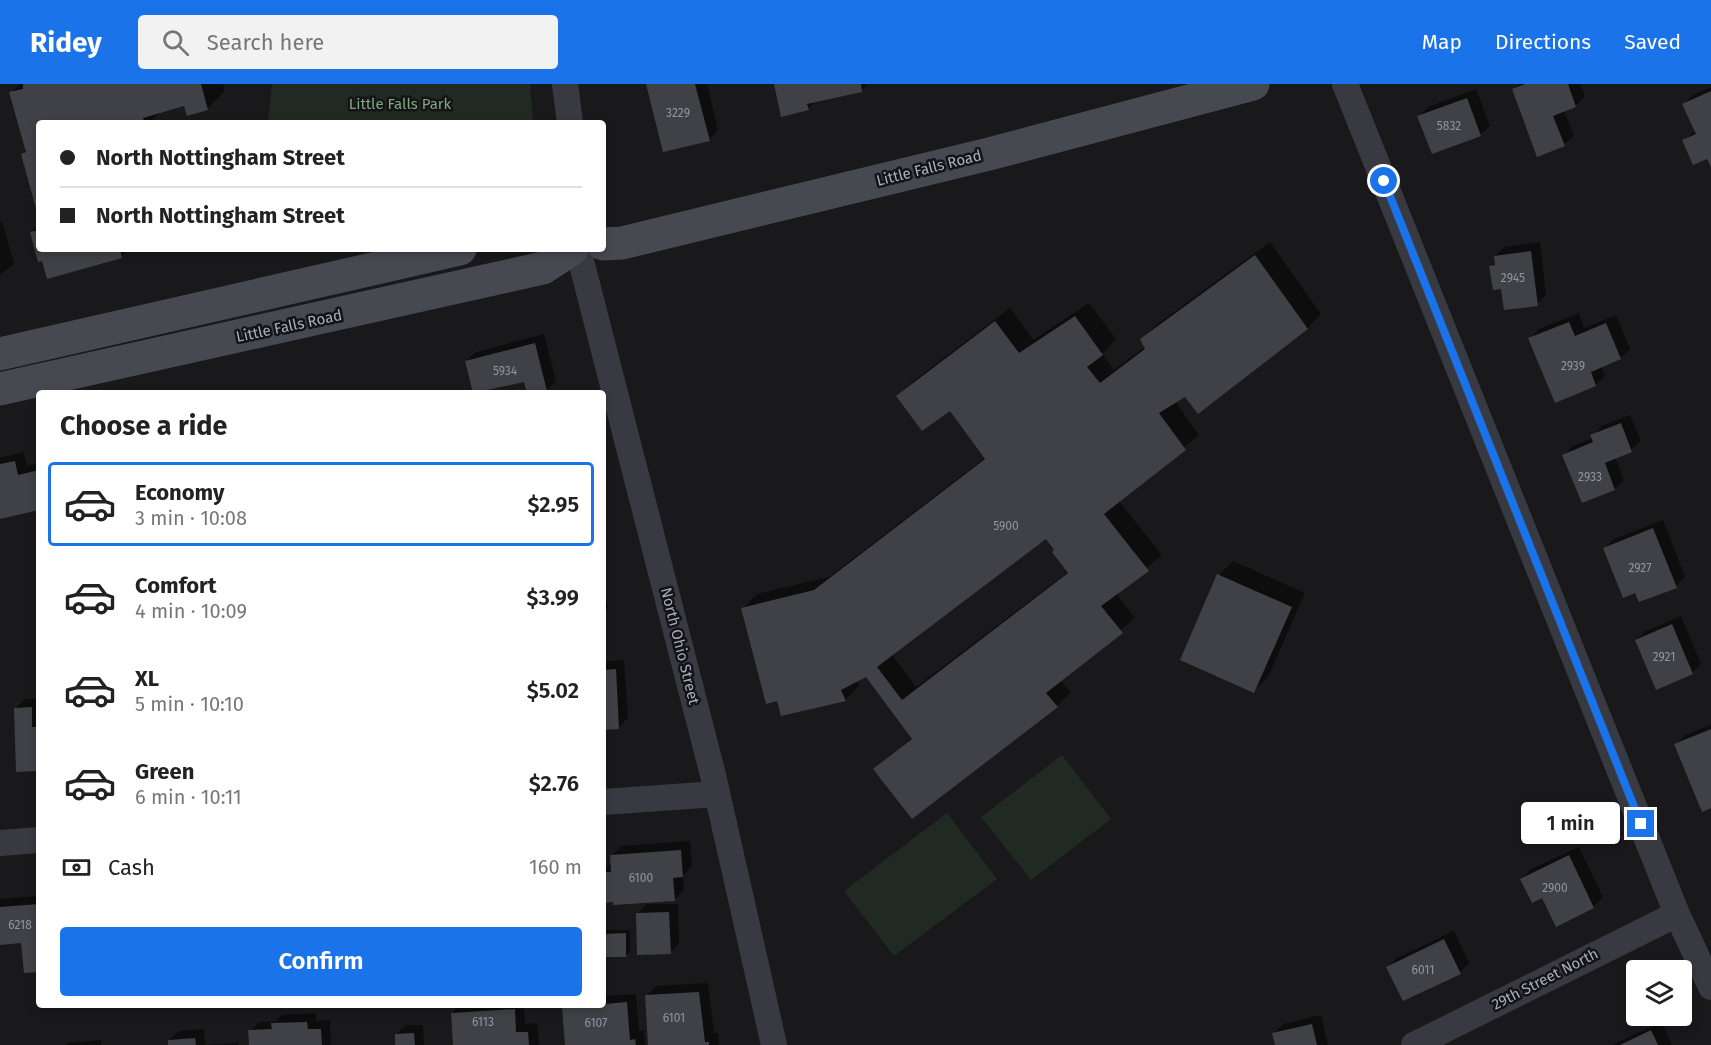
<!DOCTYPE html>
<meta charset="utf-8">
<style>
:root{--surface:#fff;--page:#f2f2f2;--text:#222;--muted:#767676;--line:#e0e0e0;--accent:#1a73e8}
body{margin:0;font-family:"Fira Sans",sans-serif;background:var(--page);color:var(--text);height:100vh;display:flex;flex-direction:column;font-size:22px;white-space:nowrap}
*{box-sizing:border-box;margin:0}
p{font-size:20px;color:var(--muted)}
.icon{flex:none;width:33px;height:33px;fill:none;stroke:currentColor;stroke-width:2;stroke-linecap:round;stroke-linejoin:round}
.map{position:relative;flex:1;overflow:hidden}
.side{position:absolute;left:36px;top:306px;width:570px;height:618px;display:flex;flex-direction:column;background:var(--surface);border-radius:6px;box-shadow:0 3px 9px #0003}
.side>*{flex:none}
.banner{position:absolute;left:36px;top:36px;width:570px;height:132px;border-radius:6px;box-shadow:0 3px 9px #0003;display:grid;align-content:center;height:132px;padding:0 24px;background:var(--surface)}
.buttons{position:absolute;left:1626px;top:876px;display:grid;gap:12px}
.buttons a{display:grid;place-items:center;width:66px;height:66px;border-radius:6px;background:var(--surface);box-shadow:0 3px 9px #0003;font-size:30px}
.end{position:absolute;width:27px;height:27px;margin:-14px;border:8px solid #1a73e8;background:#fff;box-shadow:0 0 0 3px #fff}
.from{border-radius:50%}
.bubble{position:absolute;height:42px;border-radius:6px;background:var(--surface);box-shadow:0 3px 9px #0003;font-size:20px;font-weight:600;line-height:42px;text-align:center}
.banner b{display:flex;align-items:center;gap:21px;height:57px;font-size:22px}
.banner b+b{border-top:2px solid var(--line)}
.banner i{width:15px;height:15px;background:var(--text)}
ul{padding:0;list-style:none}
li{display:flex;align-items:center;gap:18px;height:84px;margin:0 12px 9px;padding:0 12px;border:3px solid transparent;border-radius:6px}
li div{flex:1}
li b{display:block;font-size:22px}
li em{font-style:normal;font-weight:600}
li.on{border-color:var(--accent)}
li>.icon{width:54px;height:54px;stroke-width:1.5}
h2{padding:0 24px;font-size:27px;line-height:72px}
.pay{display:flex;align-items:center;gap:15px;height:66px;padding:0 24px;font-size:22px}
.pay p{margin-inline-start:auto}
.cta{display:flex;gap:12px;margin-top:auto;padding:12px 24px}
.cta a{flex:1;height:69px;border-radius:6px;background:var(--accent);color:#fff;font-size:24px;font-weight:600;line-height:69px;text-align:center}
header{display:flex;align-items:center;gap:36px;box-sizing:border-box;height:84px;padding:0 30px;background:var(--accent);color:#fff}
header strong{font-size:28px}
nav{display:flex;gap:33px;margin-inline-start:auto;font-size:21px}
.search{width:420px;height:54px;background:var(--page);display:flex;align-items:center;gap:15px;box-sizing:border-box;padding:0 21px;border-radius:6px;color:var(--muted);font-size:22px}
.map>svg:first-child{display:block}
.green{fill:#202a22}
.shadow{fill:#0007;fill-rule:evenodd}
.building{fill:#404146;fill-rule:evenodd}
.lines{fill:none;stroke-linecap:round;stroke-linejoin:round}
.street{stroke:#393a41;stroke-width:26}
.secondary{stroke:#474951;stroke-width:33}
.route{stroke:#1a73e8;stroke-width:8}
.labels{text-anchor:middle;stroke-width:5;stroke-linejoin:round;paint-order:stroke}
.number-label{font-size:12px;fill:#90949e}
.park-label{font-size:15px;fill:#7fa983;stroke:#141416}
.street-label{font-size:15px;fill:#aaafbc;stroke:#141416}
</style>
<header>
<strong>Ridey</strong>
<div class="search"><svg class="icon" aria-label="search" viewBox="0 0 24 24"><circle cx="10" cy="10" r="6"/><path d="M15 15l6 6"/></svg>Search here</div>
<nav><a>Map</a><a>Directions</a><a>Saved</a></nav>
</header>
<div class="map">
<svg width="1711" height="961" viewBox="0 0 1711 961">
<rect width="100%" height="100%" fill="#19191b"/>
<path class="green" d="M272 0H530L533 39H268Z
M1062 671 1111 735 1031 796 981 733Z
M947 729 997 795 894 872 844 807Z"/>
<path class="shadow" d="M20 0H223L225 7 207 25 185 20 161 27 149 39H39V129L22 70 27 65 11 9Z
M647 0H707L718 46 709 56Z
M775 0H868L862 6 816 17 808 25Z
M1519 0H1580L1585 12 1576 22 1564 26 1574 52 1564 61 1513 6Z
M1711 3V80L1708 73 1684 56 1696 46 1684 20 1693 11Z
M1476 5 1490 42 1480 51 1419 32 1428 23Z
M2 137 14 180 0 191V138Z
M39 141V165H129L122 172 43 175 31 149Z
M1270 158 1321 230 1308 244 1198 328 1185 311 1175 317 1199 351 1119 417 1162 471 1116 509 1135 534 1060 596 1071 608 1057 622 913 733 875 685 913 653 866 591 857 596 859 602 845 616 743 524 757 510 829 493 986 373 950 325 898 312 912 298 1010 224 1033 256 1089 219 1116 255 1102 270 1114 286 1146 262 1142 255 1156 241ZM1047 453 1068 488 916 603 892 571Z
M1540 158 1546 211 1537 220 1503 204 1491 182 1496 178 1495 172 1505 163Z
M1579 229 1584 244 1616 231 1630 265 1620 274 1601 282 1605 292 1595 301 1530 255 1539 245Z
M544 250 556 297 547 306 529 309 525 296 466 277 476 268Z
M1630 331 1641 357 1631 366 1615 373 1624 396 1615 405 1564 371 1573 362 1593 354 1601 342Z
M24 368 27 382 39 379V425L0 433V374Z
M1663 436 1685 493 1676 502 1605 464 1614 455Z
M1233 477 1305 509 1268 593 1254 607 1219 491Z
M603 502 608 524 603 530Z
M1681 532 1701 580 1692 589 1636 556 1646 547Z
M624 576 628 634 619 643 603 644V578Z
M25 615H39V685L15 625Z
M1711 641V723L1676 661 1685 651Z
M690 757 692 782 683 792 684 806 674 816 603 817V784L612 780 611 772 621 762Z
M1579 763 1603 813 1593 823 1557 841 1543 812 1522 795 1531 785Z
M39 812V887L23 858 0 859V815Z
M647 820H678L679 860 670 869 637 830Z
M603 846H630V867L626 871 603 872Z
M1454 847 1469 879 1460 888 1388 883 1397 874Z
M708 899 714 949H718L719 961H649L646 912 656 902Z
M636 910 639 947 644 946 645 961H567L564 924 567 921H603V912Z
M460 921H524L525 940 537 939 539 961H454L452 929Z
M316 929V937L330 936 331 961H250V947L259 938 276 937 282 931Z
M1321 931 1328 961H1276L1273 950 1283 940Z
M1661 938 1672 961H1612Z
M406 941H423L424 961H397L396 950Z
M204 945 205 961 238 959V961H170L169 956 179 947Z
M101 956V961H65L68 959Z"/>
<path class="building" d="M23 0H201L208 26 187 32 184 22 143 34 145 39H39L38 132 21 70 26 68 9 8 23 5Z
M646 0H695L710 57 663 68Z
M774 0H861L862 8 807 20 809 26 781 33Z
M1525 0H1568L1576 23 1553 32 1565 62 1537 73 1512 5Z
M1711 7V83L1707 75 1693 81 1682 56 1696 50 1682 20Z
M1467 14 1481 52 1432 70 1417 32Z
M39 146V165H120L122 174 47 195 42 177 38 178 30 148Z
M1531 167 1538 222 1504 226 1501 205 1493 206 1489 182 1495 181 1494 172Z
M1255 171 1308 245 1198 330 1185 313 1159 329 1186 366 1104 430 1149 487 1101 522 1123 549 1046 609 1058 623 912 735 873 685 912 655 866 593 841 606 846 617 781 632 777 617 766 620 741 524 814 506 985 375 950 327 922 347 896 312 995 237 1019 269 1075 232 1103 271 1087 283 1100 299 1145 265 1140 255ZM1046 455 1054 466 1052 468 1068 489 902 616 877 583Z
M1569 238 1575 252 1606 239 1621 275 1591 288 1596 302 1555 319 1528 254Z
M535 259 547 307 527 309 524 298 473 309 465 277Z
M1621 339 1632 368 1605 379 1615 406 1582 419 1562 371 1593 358 1590 351Z
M15 377 18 391 39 386V426L0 435V380Z
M1653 444 1677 504 1639 518 1635 509 1623 514 1603 464Z
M1217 490 1292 523 1254 609 1180 576Z
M1672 540 1693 590 1656 606 1635 556Z
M616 585 619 645 603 646V586Z
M32 623V643H39V687L16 688 14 624Z
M1711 645V724L1702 728 1674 660Z
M681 766 683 793 673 794 675 817 613 821V818L603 819V788H611L610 771Z
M1569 771 1594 824 1556 843 1542 814 1532 819 1520 795Z
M39 820V888L24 889 21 859 0 861V823Z
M669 828 671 870 637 871 636 829Z
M626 849V873H603V850Z
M1444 855 1461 890 1403 917 1386 883Z
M699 908 705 958H709V961H648L645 911Z
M627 918 630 956 635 955 636 961H565L562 924Z
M515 925 516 948H528L529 961H453L451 929Z
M307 938 308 945H321L322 961H249L248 946 272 945 271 939Z
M1312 940 1317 961H1275L1272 949Z
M1651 946 1658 961H1620Z
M414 949 415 961H395V950Z
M195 954 196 961H168V956Z"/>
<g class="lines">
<path class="street" d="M565 0 570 39
M1345 0 1677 830 1711 903
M578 165 713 691 774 961
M603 718 717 710
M0 759 39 756
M1414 961 1677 830"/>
<path class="secondary" d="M603 160 622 159 989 70 1253 0
M0 270 460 165
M0 305 543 184 572 165"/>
</g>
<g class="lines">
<path class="route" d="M1384 97 1641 740"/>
</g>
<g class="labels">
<g class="number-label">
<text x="678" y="33">3229</text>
<text x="1449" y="46">5832</text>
<text x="1513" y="198">2945</text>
<text x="1573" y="286">2939</text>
<text x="505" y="291">5934</text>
<text x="1590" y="397">2933</text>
<text x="1006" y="446">5900</text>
<text x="1640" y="488">2927</text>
<text x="1664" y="577">2921</text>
<text x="641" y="798">6100</text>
<text x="1555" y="808">2900</text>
<text x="20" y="845">6218</text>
<text x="1423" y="890">6011</text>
<text x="674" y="938">6101</text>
<text x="483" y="942">6113</text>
<text x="596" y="943">6107</text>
</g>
<g class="park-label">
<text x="400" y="25">Little Falls Park</text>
</g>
<g class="street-label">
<text transform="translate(929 84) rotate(-14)" y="5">Little Falls Road</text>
<text transform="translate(289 242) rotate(-12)" y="5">Little Falls Road</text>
<text transform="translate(680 562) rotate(76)" y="5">North Ohio Street</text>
<text transform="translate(1545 895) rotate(-27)" y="5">29th Street North</text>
</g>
</g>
</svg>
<div class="buttons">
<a><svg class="icon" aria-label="layers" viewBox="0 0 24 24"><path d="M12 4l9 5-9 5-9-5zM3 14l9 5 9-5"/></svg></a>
</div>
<i class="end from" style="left:1384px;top:97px"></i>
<i class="end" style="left:1641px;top:740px"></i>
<div class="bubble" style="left:1521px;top:718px;width:99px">1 min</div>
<div class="banner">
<b><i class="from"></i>North Nottingham Street</b>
<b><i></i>North Nottingham Street</b>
</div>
<section class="side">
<h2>Choose a ride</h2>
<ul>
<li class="on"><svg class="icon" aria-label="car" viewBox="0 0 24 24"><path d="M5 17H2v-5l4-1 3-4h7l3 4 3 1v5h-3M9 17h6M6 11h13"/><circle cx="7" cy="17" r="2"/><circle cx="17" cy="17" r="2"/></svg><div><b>Economy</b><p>3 min · 10:08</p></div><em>$2.95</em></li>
<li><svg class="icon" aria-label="car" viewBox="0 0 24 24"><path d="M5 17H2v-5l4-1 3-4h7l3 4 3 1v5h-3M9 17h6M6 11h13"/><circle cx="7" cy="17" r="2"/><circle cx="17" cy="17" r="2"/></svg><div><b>Comfort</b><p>4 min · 10:09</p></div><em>$3.99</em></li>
<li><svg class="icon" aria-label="car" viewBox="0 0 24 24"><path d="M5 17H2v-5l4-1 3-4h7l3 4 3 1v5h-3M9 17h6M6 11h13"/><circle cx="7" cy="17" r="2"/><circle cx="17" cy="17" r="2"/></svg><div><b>XL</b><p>5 min · 10:10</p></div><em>$5.02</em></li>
<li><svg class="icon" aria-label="car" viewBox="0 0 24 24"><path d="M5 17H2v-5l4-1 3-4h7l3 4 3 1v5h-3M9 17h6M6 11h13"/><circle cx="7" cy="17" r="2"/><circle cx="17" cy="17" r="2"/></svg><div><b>Green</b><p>6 min · 10:11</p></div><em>$2.76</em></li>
</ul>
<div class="pay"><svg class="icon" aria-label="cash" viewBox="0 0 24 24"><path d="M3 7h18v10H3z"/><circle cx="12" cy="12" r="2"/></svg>Cash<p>160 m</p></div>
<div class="cta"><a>Confirm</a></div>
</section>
</div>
